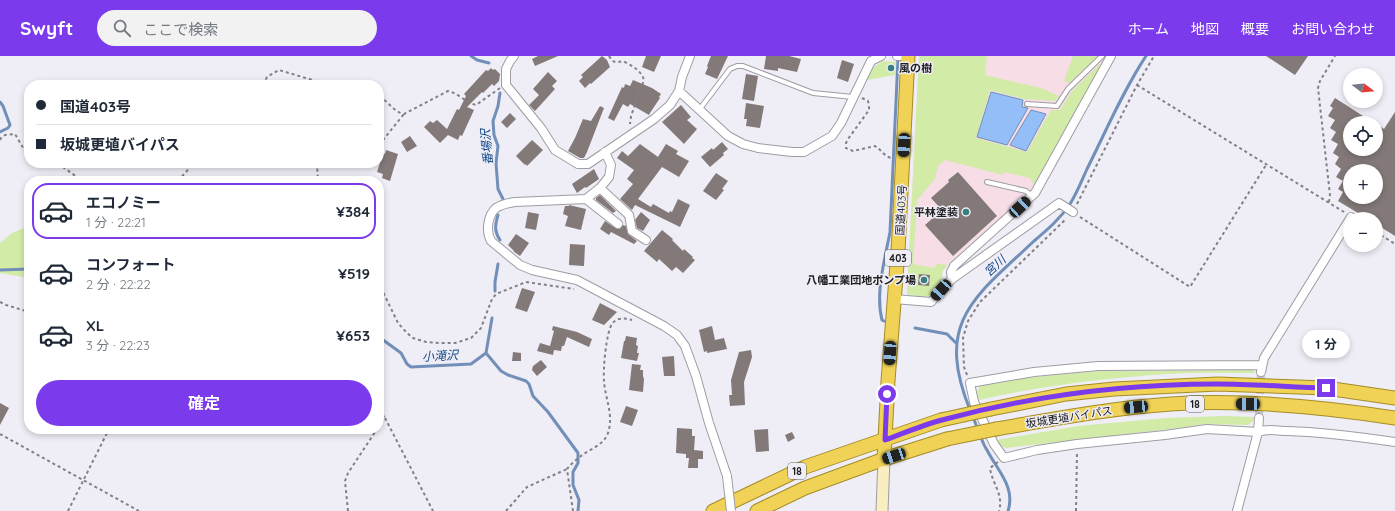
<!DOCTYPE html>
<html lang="ja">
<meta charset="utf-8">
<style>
:root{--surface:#fff;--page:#f2f2f3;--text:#1f2937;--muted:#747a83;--line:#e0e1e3;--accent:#7c3aed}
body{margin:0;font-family:Quicksand,"Noto Sans JP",sans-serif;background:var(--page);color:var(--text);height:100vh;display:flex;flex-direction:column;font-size:15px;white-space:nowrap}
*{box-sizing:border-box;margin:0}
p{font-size:13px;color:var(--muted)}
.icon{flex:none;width:22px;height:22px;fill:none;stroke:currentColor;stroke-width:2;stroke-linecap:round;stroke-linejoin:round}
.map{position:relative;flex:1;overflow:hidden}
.drawer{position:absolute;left:24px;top:120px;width:360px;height:258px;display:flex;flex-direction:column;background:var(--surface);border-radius:16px;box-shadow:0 2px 6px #0003}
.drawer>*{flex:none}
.top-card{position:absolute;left:24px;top:24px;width:360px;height:88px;border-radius:16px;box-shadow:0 2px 6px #0003;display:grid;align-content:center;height:88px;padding:0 12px;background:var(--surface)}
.needle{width:26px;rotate:106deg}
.tools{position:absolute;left:1343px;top:12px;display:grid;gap:8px}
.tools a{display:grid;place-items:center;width:40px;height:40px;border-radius:50%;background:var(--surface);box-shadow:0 2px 6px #0003;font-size:20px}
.end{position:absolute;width:18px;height:18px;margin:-9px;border:5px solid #7c3aed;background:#fff;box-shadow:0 0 0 2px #fff}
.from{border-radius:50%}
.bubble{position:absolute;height:28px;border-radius:14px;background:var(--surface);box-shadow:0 2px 6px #0003;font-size:13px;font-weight:700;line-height:28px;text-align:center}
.car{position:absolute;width:12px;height:24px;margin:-12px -6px;border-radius:5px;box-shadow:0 0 3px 1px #0007;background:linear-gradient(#222 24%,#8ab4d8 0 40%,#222 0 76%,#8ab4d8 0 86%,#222 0)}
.top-card b{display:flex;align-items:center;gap:14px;height:38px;font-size:15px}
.top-card b+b{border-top:1px solid var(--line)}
.top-card i{width:10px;height:10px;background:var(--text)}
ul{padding:7px 0 0;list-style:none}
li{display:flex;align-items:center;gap:12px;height:56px;margin:0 8px 6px;padding:0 4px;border:2px solid transparent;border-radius:16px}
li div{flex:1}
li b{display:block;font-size:15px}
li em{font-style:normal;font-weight:700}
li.current{border-color:var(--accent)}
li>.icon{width:36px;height:36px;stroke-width:1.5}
.action{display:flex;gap:8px;margin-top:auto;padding:8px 12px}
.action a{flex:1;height:46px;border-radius:24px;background:var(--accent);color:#fff;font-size:16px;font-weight:700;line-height:46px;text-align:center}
header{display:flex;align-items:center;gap:24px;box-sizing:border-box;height:56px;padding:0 20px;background:var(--accent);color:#fff}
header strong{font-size:19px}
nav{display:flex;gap:22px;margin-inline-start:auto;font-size:14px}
.search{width:280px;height:36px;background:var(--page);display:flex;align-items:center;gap:10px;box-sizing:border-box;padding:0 14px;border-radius:22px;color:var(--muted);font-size:15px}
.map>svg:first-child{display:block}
.industrial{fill:#f6dde6}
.green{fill:#d2eba7}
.water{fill:#94bef8;stroke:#718fb8}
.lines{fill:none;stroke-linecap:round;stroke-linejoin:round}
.stream{stroke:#718fb8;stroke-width:3}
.building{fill:#827978;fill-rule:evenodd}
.minor-tunnel{stroke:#c6c4cb;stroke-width:8;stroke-dasharray:8 4;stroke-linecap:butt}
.service-casing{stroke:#9e9da4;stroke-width:6}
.minor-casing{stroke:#9e9da4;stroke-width:10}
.secondary-casing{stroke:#9e9da4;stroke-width:13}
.trunk-casing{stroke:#a48d29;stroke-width:15}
.path{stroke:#818086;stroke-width:2;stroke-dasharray:3 3;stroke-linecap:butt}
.service{stroke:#fff;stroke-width:4}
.minor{stroke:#fff;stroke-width:8}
.secondary{stroke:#f9eec0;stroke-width:11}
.trunk{stroke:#efd256;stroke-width:13}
.minor-bridge-casing{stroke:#9e9da4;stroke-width:10;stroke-linecap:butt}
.trunk-bridge-casing{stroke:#a48d29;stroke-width:15;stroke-linecap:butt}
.minor-bridge{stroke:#fff;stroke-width:8}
.trunk-bridge{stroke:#efd256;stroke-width:13}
.route{stroke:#7c3aed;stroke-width:5}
.poi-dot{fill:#38807d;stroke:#efedf5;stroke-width:1.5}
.labels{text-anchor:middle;stroke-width:3;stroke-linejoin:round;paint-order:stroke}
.shield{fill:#efedf5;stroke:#5e5e62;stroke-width:1}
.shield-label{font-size:10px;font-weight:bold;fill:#202023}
.poi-label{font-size:11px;font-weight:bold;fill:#202023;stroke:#efedf5;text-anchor:end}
.street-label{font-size:11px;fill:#202023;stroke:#efedf5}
.water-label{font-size:12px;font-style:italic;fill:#13488b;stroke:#efedf5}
</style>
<header>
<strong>Swyft</strong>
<div class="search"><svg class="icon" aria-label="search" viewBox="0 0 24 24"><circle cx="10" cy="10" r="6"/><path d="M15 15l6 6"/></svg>ここで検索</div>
<nav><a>ホーム</a><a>地図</a><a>概要</a><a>お問い合わせ</a></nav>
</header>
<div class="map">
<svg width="1395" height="455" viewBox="0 0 1395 455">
<rect width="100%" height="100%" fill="#efedf5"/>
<path class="industrial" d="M919 0H1107L1031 134 943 214 940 230 930 240 907 238Z"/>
<path class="green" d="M919 0H987L985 19 1041 32 1059 40 1055 45 1024 43 990 34 976 82 1027 96 1051 54H1060L1072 35 1099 9 1104 6 1034 129 1030 122 1004 116 1003 119 945 104 938 110 935 123 917 144 913 208 934 212 937 208H945L947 211 943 214 940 230 930 240 921 241 907 238Z
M1073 0H1098L1069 27 1064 25Z
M883 5 896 6 895 19 867 24 874 11Z
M29 170V222L0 217V187L12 177Z
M1253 314 1256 317C1227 317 1197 316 1168 318 1104 322 1041 330 979 344L977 336 980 330 1034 321 1099 315Z
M1224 360 1255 361 1254 364 1248 369 1204 368 1179 372 1006 392 1002 390 997 384 1078 370 1166 362Z"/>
<path class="water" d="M991 36 1023 44 1022 51 1028 52 1007 89 977 81Z
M1031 54 1046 58 1026 95 1010 89Z"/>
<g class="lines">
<path class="stream" d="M471 0 477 4 489 7
M500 37 498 50 493 65 494 79 498 90 496 107 498 133 503 143
M0 46 3 50 10 69 8 72 0 76
M498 159C495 169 494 175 500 184
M0 214 29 213
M495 235V226L498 208
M884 265 882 264C875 237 885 203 890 176L898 2
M915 272 947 278 956 287
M379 281 401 297 407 308 411 311 471 308 486 297
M486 297 501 315 508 319 526 325 529 328 533 340 548 356 578 397V407L573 416V429L579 444 578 455
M486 297 492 262
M970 354C934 265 975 241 1034 185 1047 174 1060 163 1070 148 1077 137 1082 124 1087 113 1106 75 1123 35 1146 0
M973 361 978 374
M980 379C982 384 984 390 987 394 997 414 1016 431 1008 455"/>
</g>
<path class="building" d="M538 0H558L535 10 532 3Z
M602 0 607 4 610 11 591 28 590 27 585 32 579 25 583 21 581 19Z
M646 0H661L654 16 642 11Z
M711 0H728L717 23 705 18 708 11 707 10Z
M766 0H789L801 3 797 16 778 12V15L764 13Z
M1266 0H1308L1295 19Z
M842 4 854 8 848 26 837 22Z
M491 12 493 14 495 13 500 18 499 25 494 30 492 28 483 37 482 36 467 51 474 54 462 80 460 79 458 84 448 79 440 87 424 71 430 65 433 67 437 64 447 73 457 53 459 54 466 40 464 38 486 14 488 15Z
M548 16 557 25 552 30 555 33 535 55 529 49 539 39 533 33Z
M746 18 758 20 754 45 742 43Z
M633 24 652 32 661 38 659 41 660 42 650 57 649 59 630 48 628 51 623 48 614 65 608 62 622 31 624 32 625 28 630 30Z
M1335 42 1374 67H1350V93H1376V68L1384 73 1395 56V180L1376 168V163H1368L1338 145 1343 136 1338 133 1343 125 1336 121 1341 113 1335 108 1339 101 1333 97 1338 88 1331 84 1336 76 1330 72 1335 64 1328 60 1333 52 1330 50ZM1350 115H1376V141H1350Z
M746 47 764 50 760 72 746 70 747 63H744Z
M681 49 691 61 687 64 697 73 684 88 662 66Z
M600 50 604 52 587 96 584 102H580L568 95 575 82 583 63 591 65Z
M510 57 516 63 507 72 501 66Z
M410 80 417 90 407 96 401 86Z
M532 84 543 94 527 110 526 108 525 109 516 100Z
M722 86 728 93 723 97 724 99 710 111 701 101 712 92 713 94Z
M640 88 658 101 666 88 678 95 676 98 689 105 679 121 662 111 638 143 651 151 653 148 669 157 670 155 672 156 678 143 690 149 680 171 635 149 632 154 620 143 633 128 627 123 634 114 617 102 622 95 628 100Z
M386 94 398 98 390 125 382 122 383 118 377 116 383 97 385 98Z
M594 113 599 123 586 132 585 131 577 137 572 128Z
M958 116 997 160 953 200 925 169 942 154 931 142 949 126 948 124Z
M716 117 728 125 722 133 724 134 716 144 703 135Z
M600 139 616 155 613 157 596 144V142Z
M569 149 586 153 581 174 565 170 568 160 563 158 565 150H569Z
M528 156 539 158 536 174 525 172Z
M641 156 650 164 643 175 637 172 635 164Z
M605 165 617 173H620L623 169 626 170 628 178 637 185 634 188 611 176 609 179 600 173Z
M662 174 673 183 672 184 683 195 684 193 693 201 692 202 695 204 683 217 676 211 672 215 659 203 657 206 644 195Z
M516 178 529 187 520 200 513 195H514L508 189Z
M570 188 585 189 584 210 569 209Z
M919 218 930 219 929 230 918 229Z
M522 232 535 236 527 256 515 252Z
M600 247 617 256 604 269 592 264Z
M553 270 577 276 592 283 589 291 567 281 564 290H562L561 295 554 294 553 299 537 295 540 287 550 290 554 275 552 274Z
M712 270 715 284 724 282 727 293 707 297V295L704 296 699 274Z
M626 280 637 282 636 289 638 290 637 297H639L637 305 621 302 624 285H625Z
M751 294 752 301 744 326 745 349 730 350 729 339H732L731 324 739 296Z
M513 296 521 297V305H512Z
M674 300 675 320H664L662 301Z
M541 304 547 311 537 320 532 314 533 310Z
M632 308 641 309 640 314H643V320L644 323 643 336 629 334Z
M0 347 9 352 0 369Z
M626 350 638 354 632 370 620 366Z
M677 372 692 373V380H695L694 394 703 395V403H698V412H688L689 402H686V398L676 397Z
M768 373 769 395 756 396 754 374Z
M792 376 795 382 788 386 785 379Z"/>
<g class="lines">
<path class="minor-tunnel" d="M1259 362 1261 316"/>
<g class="service-casing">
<path id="service" d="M1027 48 1057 50 1068 33 1102 0
M699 54 730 13 737 10H743L813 37 853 41
M987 126 1026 135 1032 140"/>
</g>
<g class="minor-casing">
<path id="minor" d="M514 0 510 5 506 13V29L541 72 555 94 578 108H588L654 63 670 49 679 35 682 21 690 0
M897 0H908
M679 35 728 80 743 88 758 92 792 96H804L832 80 841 67 871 5 881 0
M605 96 611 109 609 121 600 132 586 143 515 146C508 147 502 148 496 152 487 160 486 176 491 185L520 209 532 214 577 224 664 270 677 279 685 290 696 320 709 367 727 420
M600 132 629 159 632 175 646 184
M586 143 618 168
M952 223 1059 147 1073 156
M894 243 931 246 952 223 951 216 954 210 1035 137 1111 0
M1262 309 1098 310 1034 316 970 327 974 346 994 388 1004 402 1037 394 1077 388 1165 379 1207 373 1258 376C1269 372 1277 375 1288 375 1324 376 1360 381 1395 386
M1261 316 1264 302 1351 161
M1237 455 1258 376 1259 362"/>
</g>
<g class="secondary-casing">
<path id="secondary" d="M882 455 884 403"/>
</g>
<g class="trunk-casing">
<path id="trunk" d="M991 353 1066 338 1114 333 1218 328 1326 332 1395 342
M996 373C1054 363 1112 352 1171 348 1244 343 1323 351 1395 362
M884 403 888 325 898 195 908 0
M713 455 805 411 941 364
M757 455 805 432 884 403 947 383"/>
</g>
<path class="path" d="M609 0C613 7 616 7 623 5 632 10 641 14 644 24L631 60 630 68
M263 29 267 21 279 14 319 26 344 29
M1137 29 1344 156
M379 41C389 45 392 55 404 58L448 35C458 37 465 46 476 49L500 32
M862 42 868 45 869 49V54L848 83 846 87V92L853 95 875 90C882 94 884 101 892 102
M0 84 1 82 5 79 15 78 29 102
M379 89 404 58
M40 107 44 109 55 108 60 109 77 121 90 125
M318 107 317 108 318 125
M178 125 194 107
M1329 146 1330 139 1318 32 1320 25 1335 0
M1077 148 1137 29 1154 0
M1080 161 1190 231 1266 109
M1376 176 1395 188
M379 233 383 236 398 267 407 277 413 282 426 286 440 287H455L471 282 481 272 492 243 496 238 526 226 574 233
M0 246 6 249 29 256
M967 319 964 311 963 282 968 265 980 246 1066 163
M379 354 385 362 379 370
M385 362 433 455
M0 378 139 455
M998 406 990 412C992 428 1004 438 999 455
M68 455 109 373
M348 455 345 425 348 417 377 373
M506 455 527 431 567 413
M573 455 567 413C571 408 576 404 581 400 590 393 604 389 608 377 614 359 605 342 604 325 603 314 606 277 612 268 617 261 625 262 632 264
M1076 455 1077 396"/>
<use href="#service" class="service"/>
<use href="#minor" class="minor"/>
<use href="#secondary" class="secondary"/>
<use href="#trunk" class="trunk"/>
<g class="minor-bridge-casing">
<path id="minor-bridge" d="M727 420 731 455"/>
</g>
<g class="trunk-bridge-casing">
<path id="trunk-bridge" d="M941 364 991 353
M947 383 996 373"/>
</g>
<use href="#minor-bridge" class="minor-bridge"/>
<use href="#trunk-bridge" class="trunk-bridge"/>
</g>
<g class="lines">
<path class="route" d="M887 338 885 384C904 377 923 369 942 364 1031 340 1125 328 1217 328 1253 328 1290 331 1326 332"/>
</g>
<g class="poi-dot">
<circle cx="891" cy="12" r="4"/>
<circle cx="966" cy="156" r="4"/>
<circle cx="924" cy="224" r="4"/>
</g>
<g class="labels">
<g class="shield">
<rect x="885" y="194" width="26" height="16" rx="3"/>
<rect x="1186" y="340" width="18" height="16" rx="3"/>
<rect x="788" y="407" width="18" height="16" rx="3"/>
</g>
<g class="shield-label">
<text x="898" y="206">403</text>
<text x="1195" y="352">18</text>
<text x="797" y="419">18</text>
</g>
<g class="poi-label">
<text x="899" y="16" text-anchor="start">風の樹</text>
<text x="958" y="160">平林塗装</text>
<text x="916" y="228">八幡工業団地ポンプ場</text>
</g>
<g class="street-label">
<text transform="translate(901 154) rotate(-87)" y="4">国道403号</text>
<text transform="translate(1069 361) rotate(-9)" y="4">坂城更埴バイパス</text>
</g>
<g class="water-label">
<text transform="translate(487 91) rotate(-95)" y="4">番場沢</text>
<text transform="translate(995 210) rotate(-43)" y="4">宮川</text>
<text transform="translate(440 300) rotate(-3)" y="4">小滝沢</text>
</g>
</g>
</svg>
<div class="tools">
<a><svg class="needle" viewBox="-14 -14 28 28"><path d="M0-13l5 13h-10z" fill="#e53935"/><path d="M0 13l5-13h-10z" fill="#747a83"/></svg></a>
<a><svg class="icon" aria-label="locate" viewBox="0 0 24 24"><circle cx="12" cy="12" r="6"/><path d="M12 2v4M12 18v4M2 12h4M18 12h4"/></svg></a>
<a>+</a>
<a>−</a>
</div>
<i class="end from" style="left:887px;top:338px"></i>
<i class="end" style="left:1326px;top:332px"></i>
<div class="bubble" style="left:1302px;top:274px;width:48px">1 分</div>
<i class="car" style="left:904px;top:89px;rotate:183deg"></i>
<i class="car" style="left:1020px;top:151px;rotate:47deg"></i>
<i class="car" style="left:941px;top:234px;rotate:222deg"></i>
<i class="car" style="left:890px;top:297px;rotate:184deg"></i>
<i class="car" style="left:1248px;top:348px;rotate:271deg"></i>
<i class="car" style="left:1136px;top:351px;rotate:265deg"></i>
<i class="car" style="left:894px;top:400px;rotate:252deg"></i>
<div class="top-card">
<b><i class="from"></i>国道403号</b>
<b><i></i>坂城更埴バイパス</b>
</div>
<section class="drawer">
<ul>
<li class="current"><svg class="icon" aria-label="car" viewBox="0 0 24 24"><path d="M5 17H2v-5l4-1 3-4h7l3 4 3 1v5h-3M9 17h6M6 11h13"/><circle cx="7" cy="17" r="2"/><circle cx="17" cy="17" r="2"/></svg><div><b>エコノミー</b><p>1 分 · 22:21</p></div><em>¥384</em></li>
<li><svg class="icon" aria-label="car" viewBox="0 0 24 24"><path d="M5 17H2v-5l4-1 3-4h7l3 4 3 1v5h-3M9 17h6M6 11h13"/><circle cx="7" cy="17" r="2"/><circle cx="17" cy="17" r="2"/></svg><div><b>コンフォート</b><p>2 分 · 22:22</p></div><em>¥519</em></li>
<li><svg class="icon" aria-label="car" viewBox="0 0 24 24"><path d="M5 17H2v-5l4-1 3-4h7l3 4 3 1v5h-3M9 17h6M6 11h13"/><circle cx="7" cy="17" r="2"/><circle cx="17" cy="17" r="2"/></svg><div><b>XL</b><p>3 分 · 22:23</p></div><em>¥653</em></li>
</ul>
<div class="action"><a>確定</a></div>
</section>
</div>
